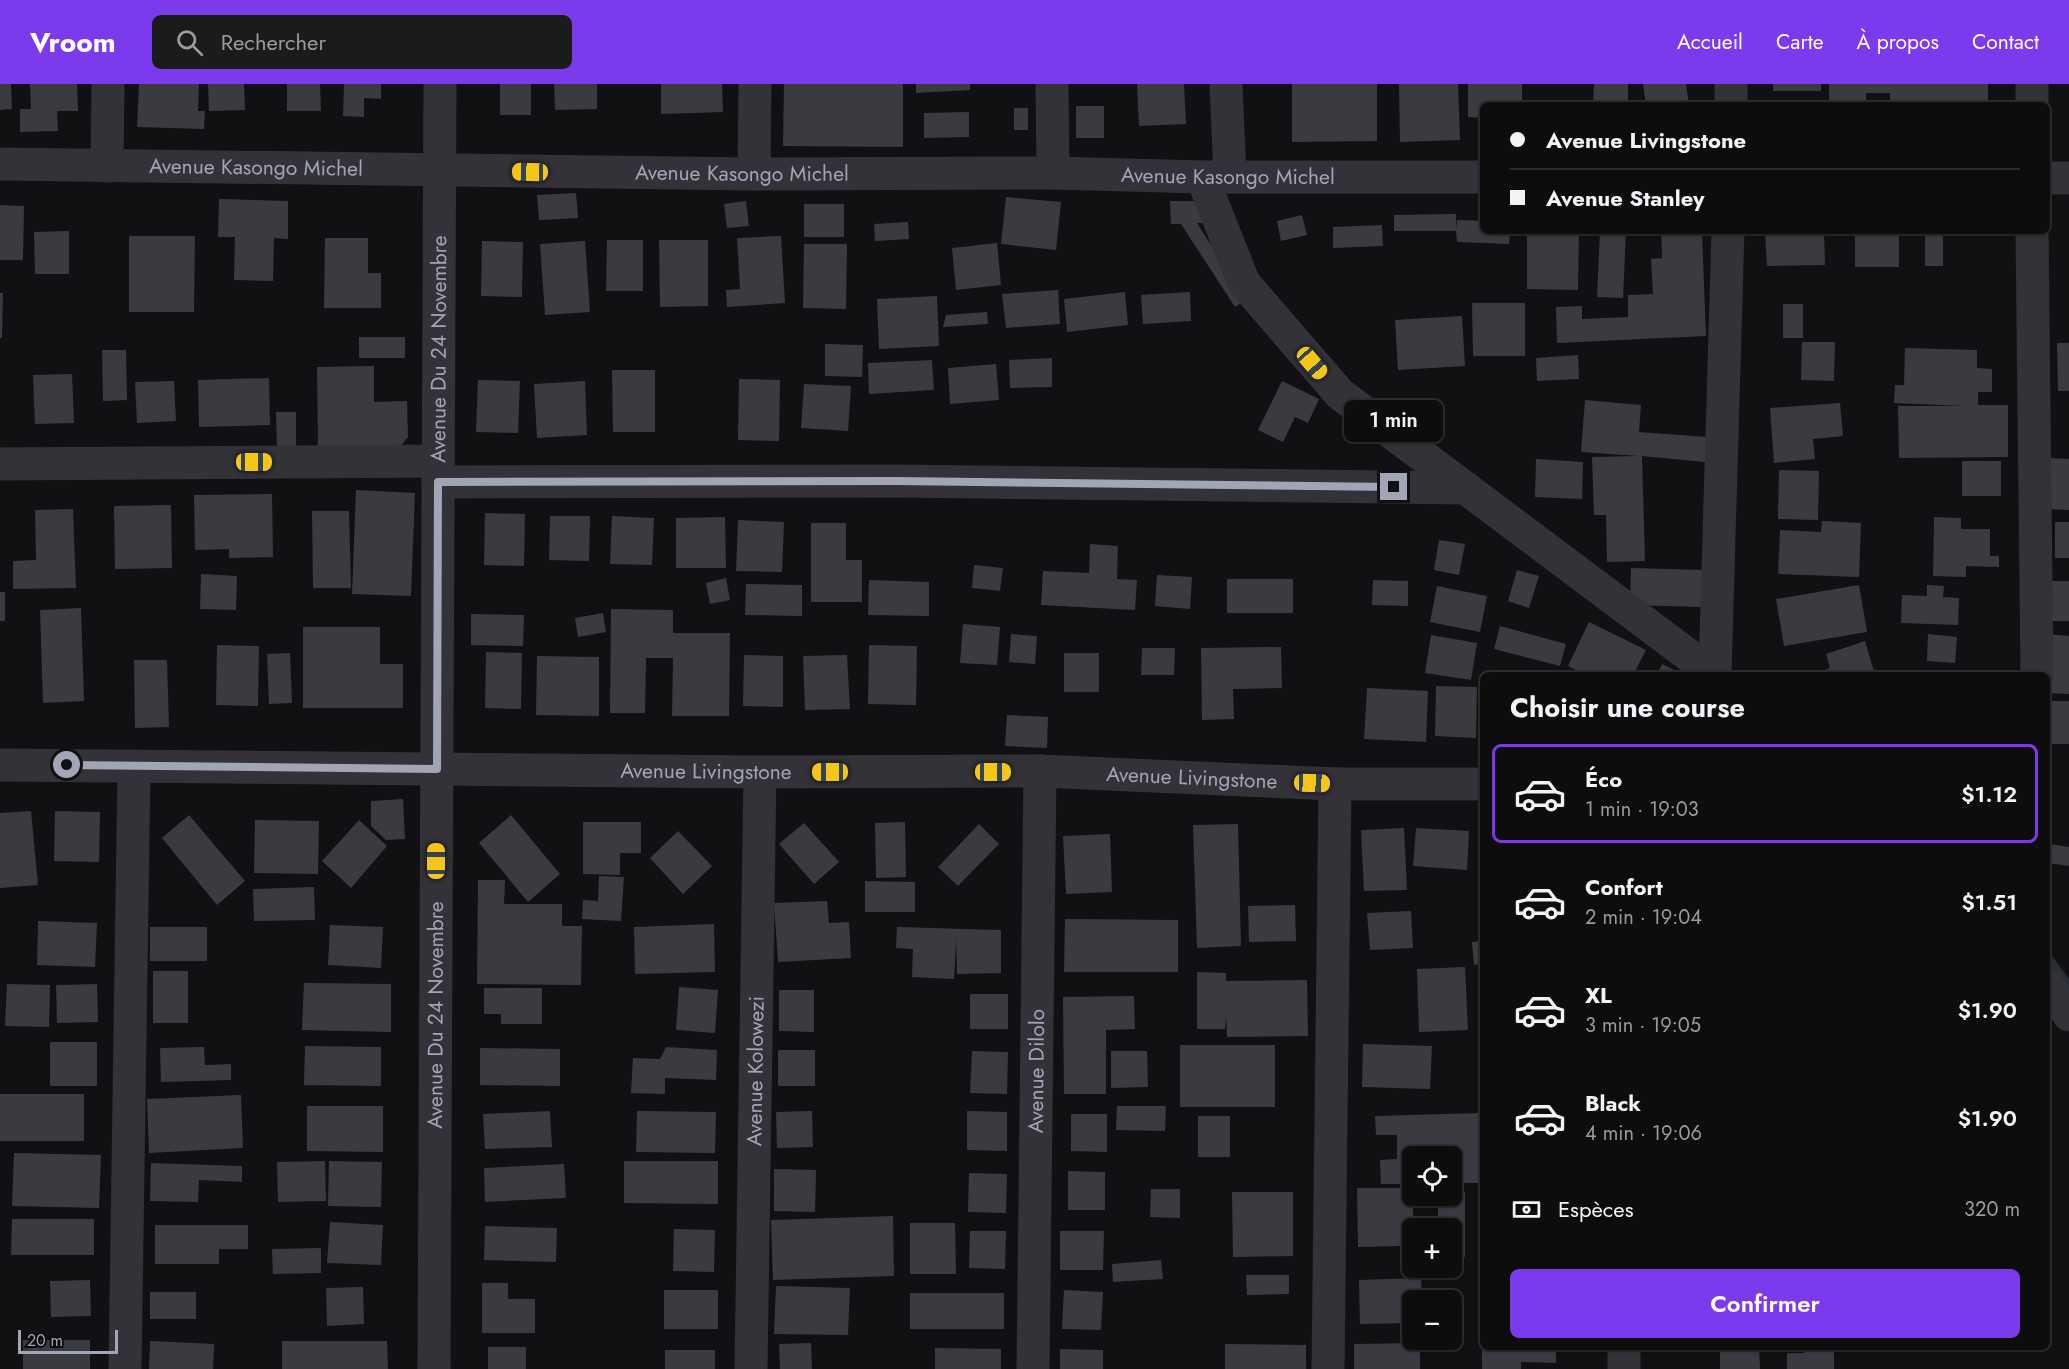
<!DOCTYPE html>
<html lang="fr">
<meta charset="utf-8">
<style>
:root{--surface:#0d0d0e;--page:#1b1b1c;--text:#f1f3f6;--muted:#9a9c9e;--line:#2d2d2e;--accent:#7c3aed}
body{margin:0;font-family:Jost,sans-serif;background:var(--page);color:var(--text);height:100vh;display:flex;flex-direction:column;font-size:22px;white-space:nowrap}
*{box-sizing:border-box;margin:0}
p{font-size:20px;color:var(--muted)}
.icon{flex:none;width:33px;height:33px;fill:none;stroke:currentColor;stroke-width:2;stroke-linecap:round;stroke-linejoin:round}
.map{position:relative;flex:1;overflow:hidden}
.side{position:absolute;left:1480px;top:588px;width:570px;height:678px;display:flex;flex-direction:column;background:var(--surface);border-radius:9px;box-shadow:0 2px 4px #0004,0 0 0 2px var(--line)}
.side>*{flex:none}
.banner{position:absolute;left:1480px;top:18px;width:570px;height:132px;border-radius:9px;box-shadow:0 2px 4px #0004,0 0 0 2px var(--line);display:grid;align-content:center;height:132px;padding:0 30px;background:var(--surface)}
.buttons{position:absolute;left:1402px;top:1062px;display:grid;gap:12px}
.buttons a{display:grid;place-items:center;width:60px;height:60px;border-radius:9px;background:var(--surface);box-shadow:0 2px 4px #0004,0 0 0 2px var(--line);font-size:30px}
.scale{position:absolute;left:18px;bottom:15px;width:100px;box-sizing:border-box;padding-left:6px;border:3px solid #a1a5b5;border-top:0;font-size:16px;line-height:21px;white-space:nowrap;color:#a1a5b5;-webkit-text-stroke:4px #0c0c0e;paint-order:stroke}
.end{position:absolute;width:27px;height:27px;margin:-14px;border:8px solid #a1a5b5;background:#111;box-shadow:0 0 0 3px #111}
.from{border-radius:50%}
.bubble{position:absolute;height:42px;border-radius:9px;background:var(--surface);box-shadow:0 2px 4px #0004,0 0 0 2px var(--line);font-size:20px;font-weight:600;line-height:42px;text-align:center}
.car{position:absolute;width:18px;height:36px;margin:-18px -9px;border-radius:8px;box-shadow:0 0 4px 2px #0007;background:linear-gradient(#f5c518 24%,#345 0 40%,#f5c518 0 76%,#345 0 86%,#f5c518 0)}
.banner b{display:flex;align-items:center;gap:21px;height:57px;font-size:22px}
.banner b+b{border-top:2px solid var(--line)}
.banner i{width:15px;height:15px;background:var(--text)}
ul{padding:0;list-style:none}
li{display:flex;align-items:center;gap:18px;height:99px;margin:0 12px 9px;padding:0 18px;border:3px solid transparent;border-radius:9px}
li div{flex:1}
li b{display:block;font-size:22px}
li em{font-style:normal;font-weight:600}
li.current{border-color:var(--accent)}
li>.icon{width:54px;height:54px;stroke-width:1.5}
h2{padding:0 30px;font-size:27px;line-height:72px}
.pay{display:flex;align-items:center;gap:15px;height:66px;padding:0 30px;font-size:22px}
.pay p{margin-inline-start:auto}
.button{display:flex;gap:12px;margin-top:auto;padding:12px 30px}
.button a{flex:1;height:69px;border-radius:9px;background:var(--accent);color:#fff;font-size:24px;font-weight:600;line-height:69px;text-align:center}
header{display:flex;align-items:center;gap:36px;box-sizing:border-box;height:84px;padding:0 30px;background:var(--accent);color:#fff}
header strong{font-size:28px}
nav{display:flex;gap:33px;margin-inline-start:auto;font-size:21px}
.search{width:420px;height:54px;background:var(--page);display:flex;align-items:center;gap:15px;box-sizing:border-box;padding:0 21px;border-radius:9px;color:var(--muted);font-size:22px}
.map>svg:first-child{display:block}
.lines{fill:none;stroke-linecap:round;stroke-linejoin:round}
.stream{stroke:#272e37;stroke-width:10}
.building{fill:#3a3b41}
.minor{stroke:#323238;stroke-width:33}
.route{stroke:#a1a5b5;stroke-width:8}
.labels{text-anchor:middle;stroke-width:4.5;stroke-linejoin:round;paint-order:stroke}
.street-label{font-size:21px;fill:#a1a5b5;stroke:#0c0c0e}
</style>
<header>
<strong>Vroom</strong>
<div class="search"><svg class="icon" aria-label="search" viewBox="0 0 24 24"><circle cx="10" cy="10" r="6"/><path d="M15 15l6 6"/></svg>Rechercher</div>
<nav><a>Accueil</a><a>Carte</a><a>À propos</a><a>Contact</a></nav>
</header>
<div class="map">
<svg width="2069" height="1285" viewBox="0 0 2069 1285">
<rect width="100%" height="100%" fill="#111113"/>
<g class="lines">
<path class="stream" d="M2048 875 2069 903"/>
</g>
<path class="building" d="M0 0H11L12 25 0 26Z
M30 0H77L78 27H57L58 47 20 48V25H31Z
M139 0H199L198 27H205L204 45 137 43Z
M208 0H244L245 26 209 27Z
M287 0H320L321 27H287Z
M344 0H381V15L364 14V33L343 32Z
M500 0H531V31H500Z
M554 0H597V25L555 26Z
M661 0H722L723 28 661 30Z
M784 0H903V63L783 62Z
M916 0H970V6L916 9Z
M1137 0H1184L1186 40 1139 42Z
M1292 0H1377V57L1292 58Z
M1399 0H1458L1460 56 1400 58Z
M1468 0H1522V21H1484V34L1468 33Z
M1594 0H1628V21H1593Z
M1643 0H1686L1689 21H1646Z
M1773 0H1821V7H1773Z
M1829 0H1988V21H1890V9H1866V21H1829Z
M1076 22H1104V54H1076Z
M1014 24H1028V46H1014Z
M969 28V53L924 54V29Z
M576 109 578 134 539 136 537 111Z
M1006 113 1061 118 1056 166 1001 160Z
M219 115 288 117V155L274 154 273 197 234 196 235 153H218Z
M746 117 749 142 727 144 724 120Z
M1170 117H1196L1204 139H1197L1246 216 1235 223 1181 140H1171Z
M804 120H844V153H804Z
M0 121 24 122 23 176H0Z
M1456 130V145L1457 136 1484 137V147H1510L1509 160 1457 158 1456 147H1394V131Z
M1302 131 1307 151 1281 157 1277 137Z
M908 138 909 155 875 157 874 140Z
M1382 141 1383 162 1333 164V143Z
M69 147V190H35L34 148Z
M1527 147H1579L1578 206 1527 205Z
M1600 147H1626L1623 214 1597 213Z
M1661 147H1702L1706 252 1557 259 1556 223 1582 222V235L1628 233V211L1653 210 1651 175 1662 174Z
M1765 147H1824L1825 181 1767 182Z
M1855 147H1899V183H1855Z
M1925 147H1943V182H1925Z
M129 152H195L194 228H129Z
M781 152 785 219 727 223 726 206 740 205 737 154Z
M325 154H368V189H381V224H324Z
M607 156H643V207H606Z
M659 156H708V222L660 223Z
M482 157 523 158 522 213 481 212Z
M585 157 590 228 545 231 540 160Z
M997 159 1001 201 956 206 952 164Z
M804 160H847L846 225 803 224Z
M1058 206 1060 240 1006 244 1002 210Z
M1125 208 1128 241 1067 248 1064 215Z
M1190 208 1191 237 1143 240 1141 211Z
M0 209H3L2 254H0Z
M937 212 939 262 879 265 877 215Z
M1472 219H1525V272H1473Z
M1783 220H1803V254H1783Z
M987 228 988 240 943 243 946 231Z
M1462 232 1465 282 1398 286 1395 236Z
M359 253H405V274H359Z
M1802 258H1835L1834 297 1801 296Z
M2057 259H2069V307H2058Z
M825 260 863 261 862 293 825 292Z
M1905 264 1977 266V284L1992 285V308H1978V321H2008V373L1899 374 1898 322H1965L1894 319 1895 301H1904Z
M102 266H126L127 316 103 317Z
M1578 271 1579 295 1537 297 1536 274Z
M1052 274V303L1010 304 1009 276Z
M932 276 934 306 869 310 868 279Z
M996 280 999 316 950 320 948 284Z
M374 282V318L407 317 408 353 401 362 318 364 317 283Z
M612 286H655V348H613Z
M72 290 74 339 35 340 33 291Z
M269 294 270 341 199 343 198 296Z
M739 295 780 296 779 357 738 356Z
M478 296 520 297 518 349 476 348Z
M174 297 176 337 137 339 135 298Z
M585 297 587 351 537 354 534 300Z
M1282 297 1319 315 1308 339 1295 333 1283 358 1258 346Z
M804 300 851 302 848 347 801 344Z
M1585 316 1641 321 1639 348 1707 353 1705 378 1642 372 1645 477 1607 478 1606 431H1594L1592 373 1639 372 1581 368Z
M1840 319 1843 352 1813 355 1815 375 1774 379 1770 324Z
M276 328H296V366H277Z
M2048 374 2069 375V426L2047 425Z
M1536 375 1583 378 1582 415 1535 413Z
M1962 377H2001V412H1962Z
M1779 386 1819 387 1818 436 1778 435Z
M356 406 415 409 411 512 352 510Z
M272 410 273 473 229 474V465L195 466 194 411Z
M171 421 172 484 115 485 114 422Z
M73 425 76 504 13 505V477L36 476 35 426Z
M312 427H349L351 504H313Z
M485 429 525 430 524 482 484 481Z
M550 432H590L589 477 549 476Z
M612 432 654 434 652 481 610 480Z
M725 433 726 484H676V434Z
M1934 433 1961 434V445H1990V472H1999V483L1966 482V493L1933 492Z
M738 436 784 438 782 488 736 487Z
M1822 437 1861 439 1859 493 1778 490 1780 446 1821 448Z
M2055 438H2069V474H2055Z
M811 439H846V476H862V518H811Z
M1439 456 1465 460 1459 491 1434 486Z
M1090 460 1118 462 1117 495 1137 496 1135 526 1041 521 1043 487 1089 489Z
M974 481 1003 484 1000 507 972 504Z
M1631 484 1705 486 1704 523 1630 521Z
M1517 486 1539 492 1529 524 1508 517Z
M201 490 237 492 236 526 200 525Z
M1157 491 1192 493 1190 525 1155 522Z
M726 494 730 516 710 520 706 499Z
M1227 495H1293V529H1227Z
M869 496 929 498V532L868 531Z
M1373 496 1408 497V522L1372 521Z
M2049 497H2069V537H2049Z
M746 500 802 501V532L745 531Z
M1859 501 1867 548 1784 562 1776 515Z
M1927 501 1944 502 1943 513 1959 514 1958 541 1901 539 1902 511 1927 512Z
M1437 502 1487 512 1480 548 1430 538Z
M0 508H5V537H0Z
M81 524 84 617 43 619 40 526Z
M611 525 673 526V549H730L729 632H672L673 574H646L645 629H610Z
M603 529 606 548 578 553 575 534Z
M471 530 524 531 523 562 471 561Z
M1589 538 1646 566 1633 591H1586L1568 582Z
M963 540 1000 543 997 581 960 579Z
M1500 542 1566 560 1560 582 1494 565Z
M303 543H380V580H403V624H303Z
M1011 550 1037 552 1035 580 1009 578Z
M1928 550 1957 553 1955 579 1927 577Z
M2048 550 2069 552V610L2048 609Z
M1431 551 1477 559 1471 596 1425 589Z
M1865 557 1875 591H1811L1830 584 1826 570Z
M217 561 259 562 258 622 216 621Z
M869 561 917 562 916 621 868 620Z
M1281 563 1282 604 1233 605 1234 635 1202 636 1201 564Z
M1142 564H1175L1174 591H1141Z
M486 568 522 569 521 625 485 624Z
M290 569 292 619 269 620 267 570Z
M1064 569H1099V608H1064Z
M744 571 783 572V623L743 622Z
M847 571 850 625 805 626 803 572Z
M537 572 599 573V632L536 631Z
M134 576H167L169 643 135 644Z
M1662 580 1684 591H1657Z
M1436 602 1477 603 1476 654 1435 652Z
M1367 604 1428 607 1426 658 1364 655Z
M2048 617H2069V660H2048Z
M1007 631 1048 633 1047 664 1005 662Z
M403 715 405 755 386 756 371 742V717Z
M31 727 38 801 0 804V729Z
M55 727 100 728 99 778 54 777Z
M189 731 245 797 217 821 162 754Z
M511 731 560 790 528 818 479 759Z
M255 736 319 737 318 790 254 789Z
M359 736 387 762 351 804 322 777Z
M583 738H641V769H620V791L583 790Z
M905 738 906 793 876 794 875 739Z
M804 739 839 778 814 800 779 760Z
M979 740 999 760 958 802 938 783Z
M1238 740 1241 862 1197 864 1193 741Z
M1404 744 1407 806 1364 807 1361 746Z
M1416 744 1469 747 1467 786 1413 782Z
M678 747 712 782 683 810 650 774Z
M1110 750 1112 808 1066 810 1063 752Z
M2051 760 2069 763V782L2048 779Z
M1482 766H1484V808L1479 807Z
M599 792 624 793 621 837 582 835 583 816 598 817Z
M478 796H505L504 820H562V842H582L581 901 477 900Z
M865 797 915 798V828H865Z
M314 803 315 836 254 837 253 805Z
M827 817 829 839 849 838 851 874 778 878 774 819Z
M1295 821 1296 857 1249 858 1248 822Z
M1411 827 1413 864 1370 866 1367 829Z
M1065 835 1178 836V888H1064Z
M38 837 97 839 95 883 37 881Z
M714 840 715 888 635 890 634 843Z
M330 841 383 843 381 884 328 881Z
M150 843H207V877H150Z
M897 843 1001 846V889L957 890 956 856 954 895 912 893 913 865 896 864Z
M1484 857V880L1474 881 1472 858Z
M1465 883 1468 946 1419 948 1417 885Z
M153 887H188V939H153Z
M1197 888 1226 889V897L1307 896 1308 952 1227 953 1226 933 1225 945H1197Z
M304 899 391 900V948L302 946Z
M7 900 50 901 49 943 5 942Z
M97 900 98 938 57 939 56 901Z
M679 903 718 906 715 949 676 946Z
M484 904H542V940H501V930H484Z
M779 906H814V948L779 947Z
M970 910H1008V945H970Z
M1134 912 1135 945 1106 946V1010H1064L1063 913Z
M50 958H97V1002H50Z
M1363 960 1432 962 1430 1005 1362 1003Z
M1180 961H1275V1023H1180Z
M305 962 381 963V1002L304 1001Z
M204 963 205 981 231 980V996L161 998 160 964Z
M666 963 717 966 716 996 665 994V1010L631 1009 633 974 660 975Z
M480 964 560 965V1002L480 1001Z
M778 966H815V1002H778Z
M972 967 1008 968 1007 1010 970 1009Z
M1111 967H1147L1148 1003 1111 1004Z
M0 1010H84V1057H0Z
M241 1011 243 1064 149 1069 147 1015Z
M307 1022H383V1068L307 1067Z
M1117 1022H1166L1165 1047 1116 1046Z
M550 1027 552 1063 485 1065 483 1030Z
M637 1027 716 1028 715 1069 636 1068Z
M812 1027 813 1063 777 1064 776 1028Z
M967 1027 1007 1028V1067L967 1066Z
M1481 1029 1482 1099H1452V1072H1413V1100H1381L1380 1076 1397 1075V1051H1376L1375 1032Z
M1071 1030H1107V1068L1071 1067Z
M1198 1032H1230V1073H1198Z
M14 1069 101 1071 99 1124 12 1122Z
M325 1077 326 1117 278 1118 277 1078Z
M329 1077 382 1078 381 1123 328 1122Z
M624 1077H718V1120L624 1119Z
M151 1079 242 1082V1098L199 1096 198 1118 150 1117Z
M564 1080 566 1114 485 1118 484 1084Z
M774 1085 816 1086 815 1128 774 1127Z
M1068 1087 1105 1088V1126H1068Z
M969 1089 1007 1090 1006 1129 968 1128Z
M1357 1104H1413V1173H1401V1162L1358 1163Z
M1151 1105H1180V1134L1150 1133Z
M1232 1108H1293V1172L1233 1173Z
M1452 1108H1465V1173H1452V1144H1438V1112H1452Z
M1481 1116H1484V1172H1480Z
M893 1132 894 1192 773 1196 771 1136Z
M12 1135H94V1171H11Z
M330 1138 383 1141 381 1181 327 1179Z
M910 1139H955L956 1190H910Z
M155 1141H248V1165H219V1180H155Z
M485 1142 557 1144 556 1178 484 1176Z
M674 1145 715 1146 714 1188 673 1187Z
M970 1147H1006L1005 1185 969 1184Z
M1060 1147H1104L1103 1186H1060Z
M321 1164V1189L273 1190 272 1165Z
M1161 1176 1163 1195 1113 1198 1112 1180Z
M1246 1191H1289V1210L1247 1211Z
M1421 1194 1422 1216H1413V1239L1360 1240 1359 1196Z
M90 1196 91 1232 51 1233 50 1197Z
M482 1199H508V1215H535V1249H482Z
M776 1202 850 1204 848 1251 774 1250Z
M363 1203 364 1240 327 1242 326 1204Z
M664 1206H718V1245H664Z
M1064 1206 1103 1208 1101 1246 1062 1245Z
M150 1208H196V1235H150Z
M910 1209H1004V1245H910Z
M23 1256H90V1285H23Z
M150 1257 214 1260 213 1285H149Z
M282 1257H387L388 1285H282Z
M811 1259 812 1285H780L779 1260Z
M1420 1259V1285H1354V1260Z
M1225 1260 1306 1261V1285H1225Z
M488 1263H526V1285H488Z
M1482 1263H1556V1279L1521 1278V1285H1482Z
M1720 1263H1759L1760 1285H1720Z
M1804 1263H1834V1285H1787V1269H1804Z
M935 1264 1001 1265V1285H935Z
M1060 1265 1103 1266V1285H1060Z
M665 1266H715V1285H665Z"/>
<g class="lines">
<g class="minor">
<path d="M1052 0 1053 89"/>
<path d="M1226 0 1230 93"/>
<path d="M1731 21V0"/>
<path d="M2032 21V0"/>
<path id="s1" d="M0 80 754 90 1053 89 1202 93H1484"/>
<path d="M107 82 108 0"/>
<path d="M754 90 755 0"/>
<path d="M1202 93 1244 199 1340 310 1715 591"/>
<path d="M2048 94H2069"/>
<path d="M2032 147 2037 591"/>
<path d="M0 380 438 377"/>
<path d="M438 398 896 397 1466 404"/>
<path d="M1715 590 1728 147"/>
<path id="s2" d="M0 681 760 688 1040 687 1335 700H1484"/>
<path d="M2048 902 2069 931"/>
<path d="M1624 1263V1285"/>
<path d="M125 1285 134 682"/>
<path id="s3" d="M434 1285 440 0"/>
<path id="s4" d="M751 1285 760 688"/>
<path id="s5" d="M1033 1285 1040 687"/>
<path d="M1328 1285 1335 700"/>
</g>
</g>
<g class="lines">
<path class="route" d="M67 681 437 685 438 398 896 397 1394 403"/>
</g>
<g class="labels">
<g class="street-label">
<text dy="7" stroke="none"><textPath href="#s1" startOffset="256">Avenue Kasongo Michel</textPath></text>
<text dy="7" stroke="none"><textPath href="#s1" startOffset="742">Avenue Kasongo Michel</textPath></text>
<text dy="7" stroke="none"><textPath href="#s1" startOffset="1228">Avenue Kasongo Michel</textPath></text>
<text dy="7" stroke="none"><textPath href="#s3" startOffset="1020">Avenue Du 24 Novembre</textPath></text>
<text dy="7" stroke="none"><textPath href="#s2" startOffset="706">Avenue Livingstone</textPath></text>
<text dy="7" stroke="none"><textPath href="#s2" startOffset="1192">Avenue Livingstone</textPath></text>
<text dy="7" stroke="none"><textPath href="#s3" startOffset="354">Avenue Du 24 Novembre</textPath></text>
<text dy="7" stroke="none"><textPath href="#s5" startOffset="298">Avenue Dilolo</textPath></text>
<text dy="7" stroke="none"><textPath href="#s4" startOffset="298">Avenue Kolowezi</textPath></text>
</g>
</g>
</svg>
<div class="buttons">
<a><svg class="icon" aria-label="locate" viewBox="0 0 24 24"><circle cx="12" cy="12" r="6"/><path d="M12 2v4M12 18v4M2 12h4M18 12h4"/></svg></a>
<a>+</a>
<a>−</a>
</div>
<div class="scale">20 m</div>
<i class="end from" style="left:67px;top:681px"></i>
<i class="end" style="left:1394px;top:403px"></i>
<div class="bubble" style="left:1344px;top:316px;width:99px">1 min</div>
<i class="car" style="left:530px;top:88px;rotate:271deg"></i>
<i class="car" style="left:1312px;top:279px;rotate:139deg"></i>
<i class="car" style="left:254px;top:378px;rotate:90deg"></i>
<i class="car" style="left:830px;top:688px;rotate:270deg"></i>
<i class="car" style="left:993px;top:688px;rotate:90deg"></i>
<i class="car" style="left:1312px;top:699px;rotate:92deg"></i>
<i class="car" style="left:436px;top:777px;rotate:0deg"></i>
<div class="banner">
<b><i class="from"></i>Avenue Livingstone</b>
<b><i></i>Avenue Stanley</b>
</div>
<section class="side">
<h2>Choisir une course</h2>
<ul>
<li class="current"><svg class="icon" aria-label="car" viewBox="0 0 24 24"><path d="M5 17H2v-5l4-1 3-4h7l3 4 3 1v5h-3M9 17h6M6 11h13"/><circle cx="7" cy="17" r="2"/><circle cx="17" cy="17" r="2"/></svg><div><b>Éco</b><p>1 min · 19:03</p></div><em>$1.12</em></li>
<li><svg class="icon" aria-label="car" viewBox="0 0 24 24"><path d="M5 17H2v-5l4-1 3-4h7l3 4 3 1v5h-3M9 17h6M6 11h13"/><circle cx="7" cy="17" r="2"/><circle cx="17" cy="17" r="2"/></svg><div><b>Confort</b><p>2 min · 19:04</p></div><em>$1.51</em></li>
<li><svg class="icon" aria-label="car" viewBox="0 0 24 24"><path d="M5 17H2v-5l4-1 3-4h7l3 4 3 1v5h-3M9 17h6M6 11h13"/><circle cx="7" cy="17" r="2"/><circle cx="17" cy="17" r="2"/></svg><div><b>XL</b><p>3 min · 19:05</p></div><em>$1.90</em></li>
<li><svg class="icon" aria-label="car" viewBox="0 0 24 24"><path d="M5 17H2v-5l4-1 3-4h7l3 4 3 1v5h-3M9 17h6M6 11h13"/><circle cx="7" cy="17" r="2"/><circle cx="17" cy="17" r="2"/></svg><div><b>Black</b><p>4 min · 19:06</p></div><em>$1.90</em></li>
</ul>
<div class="pay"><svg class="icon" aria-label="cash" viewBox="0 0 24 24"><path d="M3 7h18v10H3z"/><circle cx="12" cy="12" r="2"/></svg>Espèces<p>320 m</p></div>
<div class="button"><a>Confirmer</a></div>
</section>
</div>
